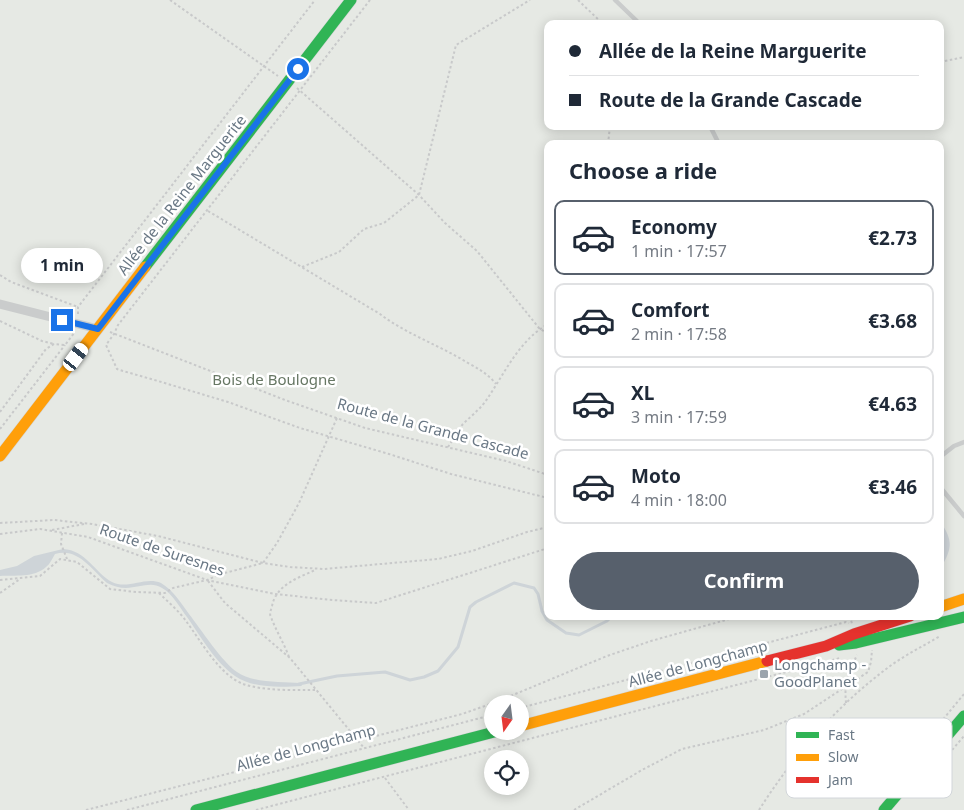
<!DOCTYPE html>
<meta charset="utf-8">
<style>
:root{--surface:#fff;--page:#f2f2f3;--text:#1f2937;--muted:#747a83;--line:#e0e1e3;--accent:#57606c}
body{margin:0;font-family:"Noto Sans",sans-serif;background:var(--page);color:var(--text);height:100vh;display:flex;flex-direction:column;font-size:19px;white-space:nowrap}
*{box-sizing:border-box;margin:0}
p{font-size:16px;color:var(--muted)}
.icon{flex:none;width:28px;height:28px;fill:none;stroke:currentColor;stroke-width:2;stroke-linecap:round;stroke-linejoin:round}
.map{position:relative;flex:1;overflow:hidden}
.panel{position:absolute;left:544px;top:140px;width:400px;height:480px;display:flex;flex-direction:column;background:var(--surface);border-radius:10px;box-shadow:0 2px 12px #0003}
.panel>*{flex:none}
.top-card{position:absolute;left:544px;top:20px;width:400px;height:110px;border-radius:10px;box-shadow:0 2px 12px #0003;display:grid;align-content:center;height:110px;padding:0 25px;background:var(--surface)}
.needle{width:32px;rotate:194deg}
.controls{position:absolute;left:484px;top:695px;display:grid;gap:10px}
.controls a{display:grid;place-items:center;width:45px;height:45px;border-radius:50%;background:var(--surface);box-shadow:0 2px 12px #0003;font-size:25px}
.end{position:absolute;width:22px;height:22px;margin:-11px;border:6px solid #1a73e8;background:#fff;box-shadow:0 0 0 2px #fff}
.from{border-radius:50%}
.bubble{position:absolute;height:35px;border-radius:18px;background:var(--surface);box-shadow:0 2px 12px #0003;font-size:16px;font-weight:700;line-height:35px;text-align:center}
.car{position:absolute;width:15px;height:30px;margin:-15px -8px;border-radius:6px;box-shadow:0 0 4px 1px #0007;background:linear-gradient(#fff 24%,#345 0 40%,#fff 0 76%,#345 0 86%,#fff 0)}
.top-card b{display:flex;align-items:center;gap:18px;height:48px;font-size:19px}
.top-card b+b{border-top:1px solid var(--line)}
.top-card i{width:12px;height:12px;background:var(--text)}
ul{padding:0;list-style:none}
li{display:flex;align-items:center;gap:15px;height:75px;margin:0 10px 8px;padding:0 15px;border:2px solid var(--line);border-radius:10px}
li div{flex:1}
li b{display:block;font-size:19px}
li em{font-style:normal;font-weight:700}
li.active{border-color:var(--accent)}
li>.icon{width:45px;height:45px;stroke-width:1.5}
h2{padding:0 25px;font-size:22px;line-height:60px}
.primary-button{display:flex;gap:10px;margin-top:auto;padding:10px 25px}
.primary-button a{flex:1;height:58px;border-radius:30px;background:var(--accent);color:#fff;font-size:20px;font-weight:700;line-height:58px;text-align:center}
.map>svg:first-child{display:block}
.green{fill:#e6e9e4;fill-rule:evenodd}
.water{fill:#ced4d8}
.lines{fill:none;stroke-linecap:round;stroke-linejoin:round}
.stream{stroke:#ced4d8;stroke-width:3}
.fast-casing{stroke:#d4d5d6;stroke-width:12}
.slow-casing{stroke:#d4d5d6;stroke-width:12}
.jam-casing{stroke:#d4d5d6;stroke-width:12}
.path{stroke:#c8c9ca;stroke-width:2;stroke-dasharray:2.5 2.5;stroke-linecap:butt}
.lane{stroke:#cacccc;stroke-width:4.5}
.street{stroke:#cacccc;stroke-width:9}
.fast{stroke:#30b455;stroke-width:11}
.slow{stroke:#ff9f0a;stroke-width:11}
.jam{stroke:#e5322d;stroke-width:11}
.route{stroke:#1a73e8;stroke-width:6}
.poi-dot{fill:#9ba4ad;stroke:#fff;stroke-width:2}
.labels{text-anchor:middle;stroke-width:5;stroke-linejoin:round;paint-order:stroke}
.street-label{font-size:15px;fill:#6a7885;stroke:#fff}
.park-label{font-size:15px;fill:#677764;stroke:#fff}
.poi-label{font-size:15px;fill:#6a7885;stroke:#fff;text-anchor:start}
.key{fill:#fff;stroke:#d2d6da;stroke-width:1}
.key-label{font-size:14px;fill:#6a7885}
</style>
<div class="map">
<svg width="964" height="810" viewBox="0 0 964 810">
<rect width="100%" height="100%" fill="#f7f7f7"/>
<path class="green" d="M0 0H964V810H0ZM548 24H940V126H548ZM548 144H940V616H548ZM492 704H520V731H492ZM492 759H520V786H492Z"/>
<path class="water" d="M940 521C954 542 952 548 940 570Z
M63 549C86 550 95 573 112 582 128 590 145 576 161 583 173 590 181 603 189 614 200 628 223 663 237 672 252 683 282 682 300 683L302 686C281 687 254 689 235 676 215 662 201 637 187 617 180 608 173 594 162 588 146 578 131 596 107 583 92 570 78 547 55 554 52 559 50 564 46 567 34 578 15 575 0 576V570L17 566 34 556Z"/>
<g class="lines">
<path class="stream" d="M299 684 337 676 385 672 410 680 424 677 438 671 458 647 470 607 476 602 514 583 534 588 538 594 542 611 547 620 566 633 579 635 607 621 612 616"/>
<g class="fast-casing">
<path id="fast" d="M145 267 351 0
M839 645 856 643 964 617
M196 810 498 731
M884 810 964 716"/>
</g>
<g class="slow-casing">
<path id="slow" d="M0 456 145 267
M940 607 964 599
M520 726 767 661"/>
</g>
<g class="jam-casing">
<path id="jam" d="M767 661 826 646 854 634 910 616"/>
</g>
<path class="path" d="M170 0 278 76
M370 0 118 325 114 334 106 345 117 369 123 371 158 381 228 402 300 428 389 454 451 474 548 498
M578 0 603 24
M940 62 964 57
M297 88 419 195 445 223 477 251 539 328 548 334
M608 144 610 126
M208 211 380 314C406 334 439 345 468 363 479 369 488 374 496 384
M302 267 339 252 364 229 384 223 419 195 456 45 530 0
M0 275 11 282 78 307
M78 314V307L315 0
M0 321 42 341 54 344
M110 332 285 400 365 428 506 461 548 475
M0 412 46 349 54 344 65 345 74 333
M0 429 65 345
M448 447C453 440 457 431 463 424 470 417 478 411 485 402 504 375 518 341 548 324
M0 523 54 520 92 524 158 536 263 563 290 567 324 569 438 559 472 551 527 532 548 527
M52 530 84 524
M62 533 61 544 67 559
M0 534 40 529 88 537 207 580 275 594 332 600 376 603 548 548
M0 580 40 576 60 559 77 562 110 589 136 592 165 593 173 588 207 580 221 574 263 563 277 543 299 503 337 418
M208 581 225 603 290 658 364 748
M0 593 20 579
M159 593C168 602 179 611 186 621 201 641 220 677 246 685 268 691 293 690 315 690
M850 616 852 624
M289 657C284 643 276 631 271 617 269 614 271 610 272 606 276 585 298 578 315 570
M846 703C844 680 848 675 857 655
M520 708 846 622 849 623
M940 723 964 694
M936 769 964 736
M385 778 409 810
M86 810 462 714 496 702 607 656 651 641 740 616
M127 810 492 715
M256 810 840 658
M574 810 642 770 682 749 764 730 804 714 868 672 871 662 872 650
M759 810C792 758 833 710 881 673 899 658 920 648 940 636"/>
<path class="lane" d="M615 0 640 24
M710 126 719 144
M940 457 954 446 964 442
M940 487 964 516"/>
<path class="street" d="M0 304 98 329"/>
<use href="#fast" class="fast"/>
<use href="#slow" class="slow"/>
<use href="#jam" class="jam"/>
</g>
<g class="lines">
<path class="route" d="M62 320 98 329 298 69"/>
</g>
<rect class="poi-dot" x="759" y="669" width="10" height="10" rx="2.5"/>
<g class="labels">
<g class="street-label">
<text transform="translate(182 195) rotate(-52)" y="5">Allée de la Reine Marguerite</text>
<text transform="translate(433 429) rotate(15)" y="5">Route de la Grande Cascade</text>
<text transform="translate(162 550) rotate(19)" y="5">Route de Suresnes</text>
<text transform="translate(698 664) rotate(-15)" y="5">Allée de Longchamp</text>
<text transform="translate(306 748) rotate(-15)" y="5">Allée de Longchamp</text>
</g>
<g class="park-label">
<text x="274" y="385">Bois de Boulogne</text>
</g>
<g class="poi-label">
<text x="774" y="670">Longchamp -<tspan x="774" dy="17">GoodPlanet</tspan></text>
</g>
</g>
<rect x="786" y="718" width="166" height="80" rx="8" class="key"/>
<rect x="796" y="732" width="23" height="6" fill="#30b455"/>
<rect x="796" y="754" width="23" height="7" fill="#ff9f0a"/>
<rect x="796" y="777" width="23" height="6" fill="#e5322d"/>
<g class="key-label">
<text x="828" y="740">Fast</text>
<text x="828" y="762">Slow</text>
<text x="828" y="785">Jam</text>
</g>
</svg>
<div class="controls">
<a><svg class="needle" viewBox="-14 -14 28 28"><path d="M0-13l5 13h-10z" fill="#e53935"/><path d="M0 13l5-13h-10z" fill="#747a83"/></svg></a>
<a><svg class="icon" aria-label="locate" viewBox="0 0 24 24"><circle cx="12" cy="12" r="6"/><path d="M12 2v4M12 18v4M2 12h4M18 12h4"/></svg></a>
</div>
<i class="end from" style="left:298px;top:69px"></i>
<i class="end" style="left:62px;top:320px"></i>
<div class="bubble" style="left:21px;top:248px;width:82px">1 min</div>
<i class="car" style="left:76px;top:357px;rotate:37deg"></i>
<div class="top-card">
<b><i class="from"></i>Allée de la Reine Marguerite</b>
<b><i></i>Route de la Grande Cascade</b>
</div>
<section class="panel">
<h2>Choose a ride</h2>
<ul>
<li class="active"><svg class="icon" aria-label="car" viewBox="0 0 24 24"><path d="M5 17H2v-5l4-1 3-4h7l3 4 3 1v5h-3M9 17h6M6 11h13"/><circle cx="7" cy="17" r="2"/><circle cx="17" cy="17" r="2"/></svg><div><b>Economy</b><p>1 min · 17:57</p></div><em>€2.73</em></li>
<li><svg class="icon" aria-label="car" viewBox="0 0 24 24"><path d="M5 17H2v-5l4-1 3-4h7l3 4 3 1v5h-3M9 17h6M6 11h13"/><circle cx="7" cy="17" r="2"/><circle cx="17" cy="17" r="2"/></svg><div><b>Comfort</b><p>2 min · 17:58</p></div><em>€3.68</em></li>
<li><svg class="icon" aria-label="car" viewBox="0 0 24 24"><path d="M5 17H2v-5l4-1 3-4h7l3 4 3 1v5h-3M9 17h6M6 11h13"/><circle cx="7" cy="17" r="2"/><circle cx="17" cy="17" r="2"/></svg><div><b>XL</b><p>3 min · 17:59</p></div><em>€4.63</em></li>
<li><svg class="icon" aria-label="car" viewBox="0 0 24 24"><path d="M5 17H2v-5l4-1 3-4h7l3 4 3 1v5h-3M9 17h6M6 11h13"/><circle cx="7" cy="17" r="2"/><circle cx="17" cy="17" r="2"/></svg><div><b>Moto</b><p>4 min · 18:00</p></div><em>€3.46</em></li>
</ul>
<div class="primary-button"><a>Confirm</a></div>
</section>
</div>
